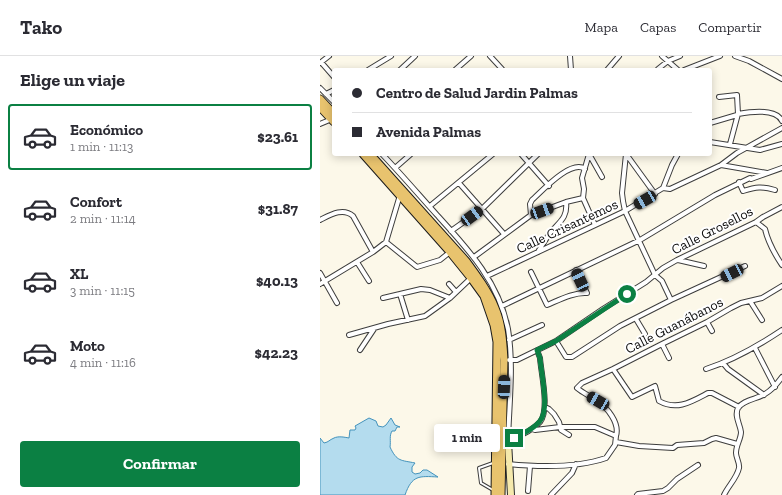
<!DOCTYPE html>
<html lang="es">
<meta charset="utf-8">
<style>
:root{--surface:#fff;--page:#f2f2f3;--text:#2b2b33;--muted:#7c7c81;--line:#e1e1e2;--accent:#0b8043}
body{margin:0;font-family:"Zilla Slab",serif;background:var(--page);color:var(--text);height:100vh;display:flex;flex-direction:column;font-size:15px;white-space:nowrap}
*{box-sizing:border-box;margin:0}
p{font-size:13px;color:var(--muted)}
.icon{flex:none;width:22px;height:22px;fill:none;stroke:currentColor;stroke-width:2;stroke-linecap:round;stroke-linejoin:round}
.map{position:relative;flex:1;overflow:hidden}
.sheet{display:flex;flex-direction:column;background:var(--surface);width:320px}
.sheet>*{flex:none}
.hud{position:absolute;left:12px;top:12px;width:380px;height:88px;border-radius:4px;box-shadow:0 2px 10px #0003;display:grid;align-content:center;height:88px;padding:0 20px;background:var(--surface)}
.end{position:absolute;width:18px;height:18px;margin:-9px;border:5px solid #0b8043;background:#fff;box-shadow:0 0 0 2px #fff}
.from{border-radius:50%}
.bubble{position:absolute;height:28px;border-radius:4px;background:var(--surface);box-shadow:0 2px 10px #0003;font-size:13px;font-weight:700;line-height:28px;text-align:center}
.car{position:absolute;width:12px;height:24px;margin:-12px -6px;border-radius:5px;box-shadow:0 0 3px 1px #0007;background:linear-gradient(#222 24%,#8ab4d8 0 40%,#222 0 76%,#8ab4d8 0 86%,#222 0)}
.hud b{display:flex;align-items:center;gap:14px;height:38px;font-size:15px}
.hud b+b{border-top:1px solid var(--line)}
.hud i{width:10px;height:10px;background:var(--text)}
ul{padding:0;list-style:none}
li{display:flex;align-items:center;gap:12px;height:66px;margin:0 8px 6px;padding:0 12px;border:2px solid transparent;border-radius:4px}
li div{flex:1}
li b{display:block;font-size:15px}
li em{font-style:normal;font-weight:700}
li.current{border-color:var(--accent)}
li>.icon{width:36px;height:36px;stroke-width:1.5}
h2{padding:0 20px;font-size:18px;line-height:48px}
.cta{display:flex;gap:8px;margin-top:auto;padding:8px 20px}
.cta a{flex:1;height:46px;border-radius:4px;background:var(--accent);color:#fff;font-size:16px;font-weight:700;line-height:46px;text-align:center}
header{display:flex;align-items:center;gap:24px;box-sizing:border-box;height:56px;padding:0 20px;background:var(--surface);border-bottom:1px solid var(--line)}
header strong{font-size:19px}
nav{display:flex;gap:22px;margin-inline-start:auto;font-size:14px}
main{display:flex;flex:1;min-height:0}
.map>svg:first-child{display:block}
.water{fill:#b4dcee;stroke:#4493bc}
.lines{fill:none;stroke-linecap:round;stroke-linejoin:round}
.service-casing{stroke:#3d3d3d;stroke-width:4}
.minor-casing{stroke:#3d3d3d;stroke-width:6}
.secondary-casing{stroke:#2c2c2c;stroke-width:8}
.primary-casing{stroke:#1b1b1b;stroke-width:9}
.service{stroke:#fff;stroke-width:2}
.minor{stroke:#fff;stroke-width:4}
.secondary{stroke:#f5e9ac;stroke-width:6}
.primary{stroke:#e8c36e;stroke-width:7}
.route{stroke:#0b8043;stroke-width:5}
.labels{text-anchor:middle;stroke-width:4;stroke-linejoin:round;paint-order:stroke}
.street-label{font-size:14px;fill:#0a0a0a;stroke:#fff}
</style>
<header>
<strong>Tako</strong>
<nav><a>Mapa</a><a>Capas</a><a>Compartir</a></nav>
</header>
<main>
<section class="sheet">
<h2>Elige un viaje</h2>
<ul>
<li class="current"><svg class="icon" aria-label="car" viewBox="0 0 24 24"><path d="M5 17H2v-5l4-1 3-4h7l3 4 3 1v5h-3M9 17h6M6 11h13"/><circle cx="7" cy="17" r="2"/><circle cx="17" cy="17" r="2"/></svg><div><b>Económico</b><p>1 min · 11:13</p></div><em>$23.61</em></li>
<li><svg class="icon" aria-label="car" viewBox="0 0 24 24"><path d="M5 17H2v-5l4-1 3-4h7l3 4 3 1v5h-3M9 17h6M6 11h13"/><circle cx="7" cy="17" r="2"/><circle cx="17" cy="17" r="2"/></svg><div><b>Confort</b><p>2 min · 11:14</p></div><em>$31.87</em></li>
<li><svg class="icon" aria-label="car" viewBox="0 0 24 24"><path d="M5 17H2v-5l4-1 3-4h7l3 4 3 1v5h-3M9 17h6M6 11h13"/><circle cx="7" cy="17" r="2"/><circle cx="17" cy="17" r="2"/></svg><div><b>XL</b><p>3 min · 11:15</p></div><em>$40.13</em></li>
<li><svg class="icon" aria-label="car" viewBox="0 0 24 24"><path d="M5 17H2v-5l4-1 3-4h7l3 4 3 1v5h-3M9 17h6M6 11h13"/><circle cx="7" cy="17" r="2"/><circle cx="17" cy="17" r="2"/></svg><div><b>Moto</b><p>4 min · 11:16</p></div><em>$42.23</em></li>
</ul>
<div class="cta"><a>Confirmar</a></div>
</section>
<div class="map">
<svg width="462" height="439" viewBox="0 0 462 439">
<rect width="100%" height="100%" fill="#fcf8e9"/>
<path class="water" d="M49 362 56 365 58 370 63 371 66 369 71 362 75 369 80 371H77L75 375H72C69 380 71 385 70 391 77 406 81 404 95 407L92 411V416L95 418 100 417 103 414H107L118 421C99 420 92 419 85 439H0V382L4 387C9 386 9 384 14 382 18 380 24 381 29 382L30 374H35L36 372 35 370Z"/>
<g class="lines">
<g class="service-casing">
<path id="service" d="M173 434 161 427 159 412 173 407"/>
</g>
<g class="minor-casing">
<path id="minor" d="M170 0 182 13 181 14
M250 0 251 14
M342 0 358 14
M415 0 429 5 462 23
M1 6 14 21
M0 7 9 0
M338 13 348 5 360 0
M48 14 71 0
M80 14 95 0
M135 14 151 0
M287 14 299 0
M364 14 400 0
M0 32 14 46
M6 38 14 34
M399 41 417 39 418 58 410 88
M418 58C429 56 456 52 462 65
M390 67 417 59
M0 68 12 63
M390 86 440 94 462 88
M62 98C81 118 99 139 117 159 148 193 179 226 188 273 194 310 189 348 188 385 198 381 212 375 220 366 230 354 221 317 220 302L217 294
M201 98 229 130
M269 98 282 121
M306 98 302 137 303 145 305 155 335 219 342 225 351 244
M306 98 335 138
M401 109 447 117
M75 112 91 98
M419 126 423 135C436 131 442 130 455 134
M139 127 184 178
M343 132 352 109 358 98
M263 142 264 133 262 122 269 98
M263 142 275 169
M110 150 173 98
M211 159 210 148 212 144C222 135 251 103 265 113
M0 164C10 159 23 151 33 160L53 196
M436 166 445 173C448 186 454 197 462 209
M131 175 162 153 218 98
M66 186 97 211 120 204 130 196
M218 196C222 189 226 183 230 177 239 166 248 162 246 146
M154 201 211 159 246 146 263 142
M358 204 384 210
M37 206 49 225
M211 216 227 249C239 244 254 236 267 237L256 214
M0 217 17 247
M167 220 305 155 343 132 350 133 401 109 417 97 462 72
M0 228 53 196 66 186 80 139
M129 228 136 236
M80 238 88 264
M63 242 101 233 110 234 130 242
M430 245 442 264
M182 250 320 184 395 139 430 122 431 123 462 112
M316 263 325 278
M387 266 392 275
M29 279 68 268 105 260 130 242 151 222
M189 284 222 269
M236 285 246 301H252L300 270 351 244 425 210
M342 288 349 302
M435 292 455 331
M40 294 54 273
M189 304H197L236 285 283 253 326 226 343 212 357 204 436 166 443 161 462 151
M403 307 408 313 444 339
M293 313 312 341 335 330 339 345C357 355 371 346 388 337H392L419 351
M386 313C414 304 438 290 462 274
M225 351 229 353 234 358 239 366 241 374 249 379
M296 380C300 367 287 351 277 345 270 340 263 337 257 332L262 327 293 313 342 288 387 266 411 252 421 247 442 242 462 230
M296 386 319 390 353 392 357 389 384 387 392 383 396 382 417 388
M188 408C219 411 257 412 286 402L295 389 296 380 275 371H240L215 374 212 373
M208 435 210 410
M231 439 252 417 256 408
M317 439 318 438 343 435 348 432 357 423 378 409
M404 439C408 430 417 422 419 412 420 407 416 402 416 397 416 389 421 383 421 376 420 368 414 360 418 352 423 344 437 343 445 338 452 334 457 328 462 321"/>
</g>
<g class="secondary-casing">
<path id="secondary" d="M182 385H188L191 439"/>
</g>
<g class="primary-casing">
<path id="primary" d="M0 43 14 58
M0 51 14 66
M43 98 130 196 151 222 164 240 174 269 177 286 175 439
M50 98 146 205C157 220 168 235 175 252 182 268 183 287 184 304L181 439"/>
</g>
<use href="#service" class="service"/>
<use href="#minor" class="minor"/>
<use href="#secondary" class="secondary"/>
<use href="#primary" class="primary"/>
</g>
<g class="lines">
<path class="route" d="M194 382C203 378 214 373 220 365 230 353 221 317 220 302L217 294 236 285 307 238"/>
</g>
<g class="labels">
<g class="street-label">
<text transform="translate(247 170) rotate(-25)" y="5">Calle Crisantemos</text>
<text transform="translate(392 174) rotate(-27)" y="5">Calle Grosellos</text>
<text transform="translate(354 269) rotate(-27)" y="5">Calle Guanábanos</text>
</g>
</g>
</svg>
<i class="end from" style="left:307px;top:238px"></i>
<i class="end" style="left:194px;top:382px"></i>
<div class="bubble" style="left:114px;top:368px;width:66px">1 min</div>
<i class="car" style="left:325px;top:144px;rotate:240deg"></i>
<i class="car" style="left:222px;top:155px;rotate:70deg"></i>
<i class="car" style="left:152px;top:160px;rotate:54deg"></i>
<i class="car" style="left:412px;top:217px;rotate:244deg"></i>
<i class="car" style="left:260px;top:224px;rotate:335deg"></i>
<i class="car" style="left:184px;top:331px;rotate:2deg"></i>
<i class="car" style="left:278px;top:345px;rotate:300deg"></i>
<div class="hud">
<b><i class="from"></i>Centro de Salud Jardin Palmas</b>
<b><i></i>Avenida Palmas</b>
</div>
</div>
</main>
